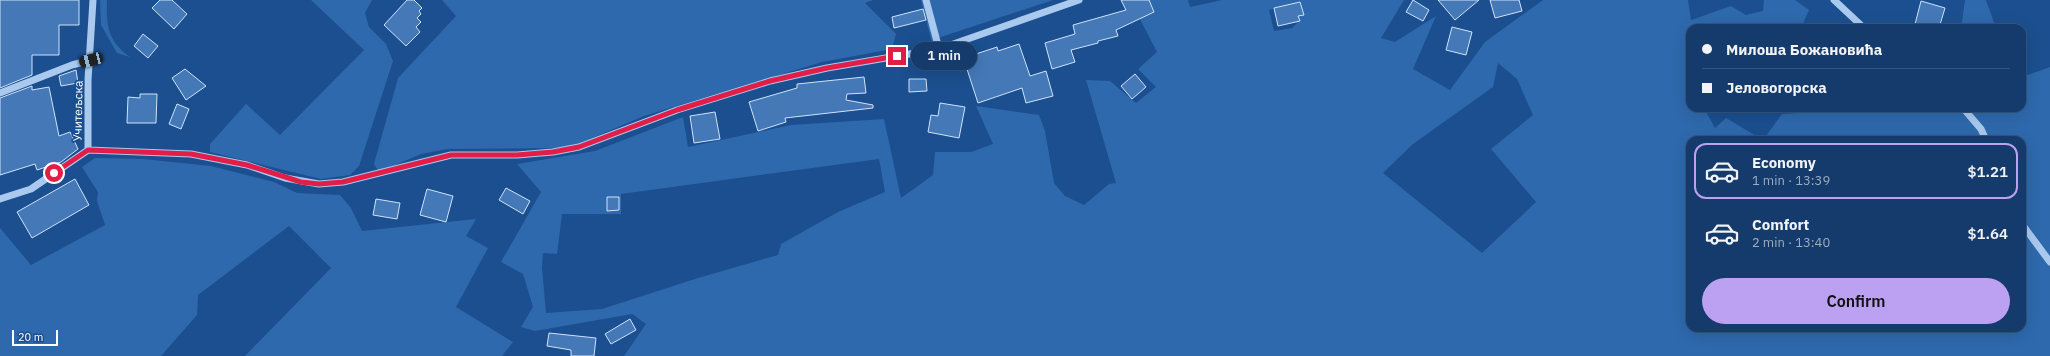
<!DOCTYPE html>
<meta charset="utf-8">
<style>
:root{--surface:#143b6b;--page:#1d4271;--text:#f1f3f6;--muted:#9dadc1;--line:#33557e;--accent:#bca0f2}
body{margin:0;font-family:"IBM Plex Sans",sans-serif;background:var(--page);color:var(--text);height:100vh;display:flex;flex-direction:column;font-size:15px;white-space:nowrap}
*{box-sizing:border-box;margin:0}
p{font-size:13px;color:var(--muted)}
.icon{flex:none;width:22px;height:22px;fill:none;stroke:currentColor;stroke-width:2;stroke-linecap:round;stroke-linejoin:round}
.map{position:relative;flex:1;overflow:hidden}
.details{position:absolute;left:1686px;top:136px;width:340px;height:196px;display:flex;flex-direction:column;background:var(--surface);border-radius:12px;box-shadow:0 4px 16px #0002,0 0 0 1px var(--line)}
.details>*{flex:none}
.banner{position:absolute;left:1686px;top:24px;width:340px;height:88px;border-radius:12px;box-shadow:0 4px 16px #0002,0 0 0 1px var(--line);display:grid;align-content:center;height:88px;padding:0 16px;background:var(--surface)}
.scale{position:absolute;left:12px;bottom:10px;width:46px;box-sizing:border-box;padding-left:4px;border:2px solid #fff;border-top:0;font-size:11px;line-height:14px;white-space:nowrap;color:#fff;-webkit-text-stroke:3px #1b4f8f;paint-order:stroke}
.end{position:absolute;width:18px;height:18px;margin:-9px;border:5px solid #e11d48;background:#fff;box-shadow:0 0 0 2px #fff}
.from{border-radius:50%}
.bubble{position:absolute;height:28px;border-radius:14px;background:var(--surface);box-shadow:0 4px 16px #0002,0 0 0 1px var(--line);font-size:13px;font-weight:600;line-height:28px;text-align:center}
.car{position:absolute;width:12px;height:24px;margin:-12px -6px;border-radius:5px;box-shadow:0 0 3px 1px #0007;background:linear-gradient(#222 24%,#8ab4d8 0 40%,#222 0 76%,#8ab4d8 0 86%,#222 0)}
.banner b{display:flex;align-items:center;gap:14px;height:38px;font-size:15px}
.banner b+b{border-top:1px solid var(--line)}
.banner i{width:10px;height:10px;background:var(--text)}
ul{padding:7px 0 0;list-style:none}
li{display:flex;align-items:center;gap:12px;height:56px;margin:0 8px 6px;padding:0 8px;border:2px solid transparent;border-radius:12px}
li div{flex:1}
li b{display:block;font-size:15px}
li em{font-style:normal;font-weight:600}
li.current{border-color:var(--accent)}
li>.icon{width:36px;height:36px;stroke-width:1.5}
.action{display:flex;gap:8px;margin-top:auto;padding:8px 16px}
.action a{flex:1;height:46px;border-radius:24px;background:var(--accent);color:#111;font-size:16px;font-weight:600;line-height:46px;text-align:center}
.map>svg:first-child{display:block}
.green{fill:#2e69ad;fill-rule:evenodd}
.building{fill:#4478b7;stroke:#cfe3fa}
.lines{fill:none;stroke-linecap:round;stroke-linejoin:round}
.minor{stroke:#a9c9ee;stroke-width:7}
.route{stroke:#e11d48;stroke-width:5}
.labels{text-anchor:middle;stroke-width:3.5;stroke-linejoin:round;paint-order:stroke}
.street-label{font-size:12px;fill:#fff;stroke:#1b4f8f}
</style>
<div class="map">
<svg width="2050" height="356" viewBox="0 0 2050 356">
<rect width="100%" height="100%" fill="#1b4f8f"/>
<path class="green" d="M100 0H107C106 26 108 41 130 57L117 53 101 25Z
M311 0H372L365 13 369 27 386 44 393 61 359 166 350 175 321 179 210 152V144L246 104 280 135 364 50Z
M442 0H873L865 3 896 34 892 49 822 62 644 116 569 148 448 149 421 154 379 172 374 164 398 78 456 16Z
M921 0H1053L941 37 932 43Z
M1130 0H1188L1190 7 1222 0H1404L1381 38 1395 42 1436 16 1413 69 1450 90 1485 42 1543 0H1688L1691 20 1731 6 1746 15 1763 11 1764 0H1795L1809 10 1801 28H1690V108H1704L1715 128 1726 118 1763 140H1690V328H2022V140H1763L1782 114 1845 110 1885 112 1891 108H2022V70L2028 75 2050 67V356H624L646 324 632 314 535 331 521 327 533 307 523 274 501 262 541 192 517 164 595 151 683 117 688 147 791 125 884 119 901 198 933 175 935 152H971L993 144 976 106 1039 115 1045 131 1054 183 1065 196 1084 205 1109 184 1116 183 1086 80 1110 81 1136 103 1156 87 1138 69 1157 52ZM1300 2 1303 15 1298 16 1299 21 1292 28 1274 31 1269 10ZM1498 63 1517 79 1533 115 1491 149 1536 202 1482 253 1383 173 1413 144 1493 87ZM879 159 885 192 838 212 781 244 778 255 698 278 602 309 546 313 542 268 543 253 557 254 562 214H621V194Z
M1965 0H1986L1996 28H1961Z
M95 158 143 159 211 166 274 182 297 193 340 195 351 208 362 231 476 219 466 236 488 248 456 307 513 342 502 356H245L331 268 289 226 198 295 197 315 161 356H0V228L31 265 105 225 97 201 98 192 82 167Z"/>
<path class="building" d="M0 0H79V25H59V55H32V75L0 88Z
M160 0H172L187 14 174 29 152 8Z
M407 0H414L422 8 419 11 421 14 417 18 421 22 416 27 420 32 406 46 384 25Z
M1121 0H1149L1154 12 1116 30 1118 36 1098 41V43L1071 50 1075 62 1052 69 1045 43 1075 34 1073 25 1126 10Z
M1413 0 1429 10 1423 21 1406 12Z
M1438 0H1479L1455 20Z
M1490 0H1519L1522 11 1495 18Z
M1921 1 1945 8 1939 28H1914Z
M1300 2 1304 15 1298 16 1300 21 1278 26 1274 8Z
M923 9 926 20 894 28 892 17Z
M1452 27 1472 32 1466 55 1446 50Z
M143 34 158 46 148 58 134 46Z
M1019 44 1030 76 1046 71 1053 96 1026 103 1022 88 978 103 965 63 975 59 973 55 997 47 998 51Z
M185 69 206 86 186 100 172 78Z
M76 70 78 83 61 86 59 76Z
M1135 74 1146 87 1132 99 1121 86Z
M864 77 866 93 847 94 846 100 873 105V108L785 118 786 122 758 131 749 102 797 88V84Z
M909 79H926L927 91 909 92Z
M32 86V90L49 87 59 136 70 132 78 149 61 162 37 170 35 164 0 175V98Z
M140 94H157L156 123H127L128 97 140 98Z
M940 103 965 107 959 138 928 132 931 115 938 116Z
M177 104 189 109 181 129 169 124Z
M715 112 720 139 694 143 690 116Z
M75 179 89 205 32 238 17 212Z
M506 188 530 201 523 214 499 200Z
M427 189 453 196 446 222 420 215Z
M607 197H619V210L607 211Z
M376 199 400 203 397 219 373 215Z
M630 319 636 330 611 344 605 334Z
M549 333 596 338 594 356H571V350L547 346Z"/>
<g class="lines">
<path class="minor" d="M926 0 939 49
M1834 0 1864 28
M0 93 72 65 91 60
M1963 108 1981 129 1986 140
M88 150 191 154 247 165 285 178 319 184 343 182 451 155H517L553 152 579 147 677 110 770 81 827 68 939 49 1079 0
M88 150V80L93 0
M0 199 31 189 88 150
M2022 224 2050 262"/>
</g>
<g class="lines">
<path class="route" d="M54 173 88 150 191 154 247 165 301 182 319 184 343 182 451 155H517L553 152 579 147 677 110 770 81 827 68 897 56"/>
</g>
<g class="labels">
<g class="street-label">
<text transform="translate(78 111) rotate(-89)" y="4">Учитељска</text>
</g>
</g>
</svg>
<div class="scale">20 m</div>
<i class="end from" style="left:54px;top:173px"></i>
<i class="end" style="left:897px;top:56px"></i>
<div class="bubble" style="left:911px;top:42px;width:66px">1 min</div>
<i class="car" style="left:91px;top:60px;rotate:256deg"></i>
<div class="banner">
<b><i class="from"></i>Милоша Божановића</b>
<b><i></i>Јеловогорска</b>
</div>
<section class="details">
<ul>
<li class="current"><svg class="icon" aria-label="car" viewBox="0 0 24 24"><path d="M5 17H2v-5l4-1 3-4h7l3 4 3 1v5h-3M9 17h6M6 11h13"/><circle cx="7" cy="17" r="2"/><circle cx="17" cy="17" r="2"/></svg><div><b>Economy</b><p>1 min · 13:39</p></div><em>$1.21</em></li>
<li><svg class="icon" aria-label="car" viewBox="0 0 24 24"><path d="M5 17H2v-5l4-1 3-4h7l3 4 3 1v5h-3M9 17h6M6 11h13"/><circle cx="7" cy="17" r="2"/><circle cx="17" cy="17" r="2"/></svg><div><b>Comfort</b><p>2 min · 13:40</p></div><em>$1.64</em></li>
</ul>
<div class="action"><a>Confirm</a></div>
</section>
</div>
